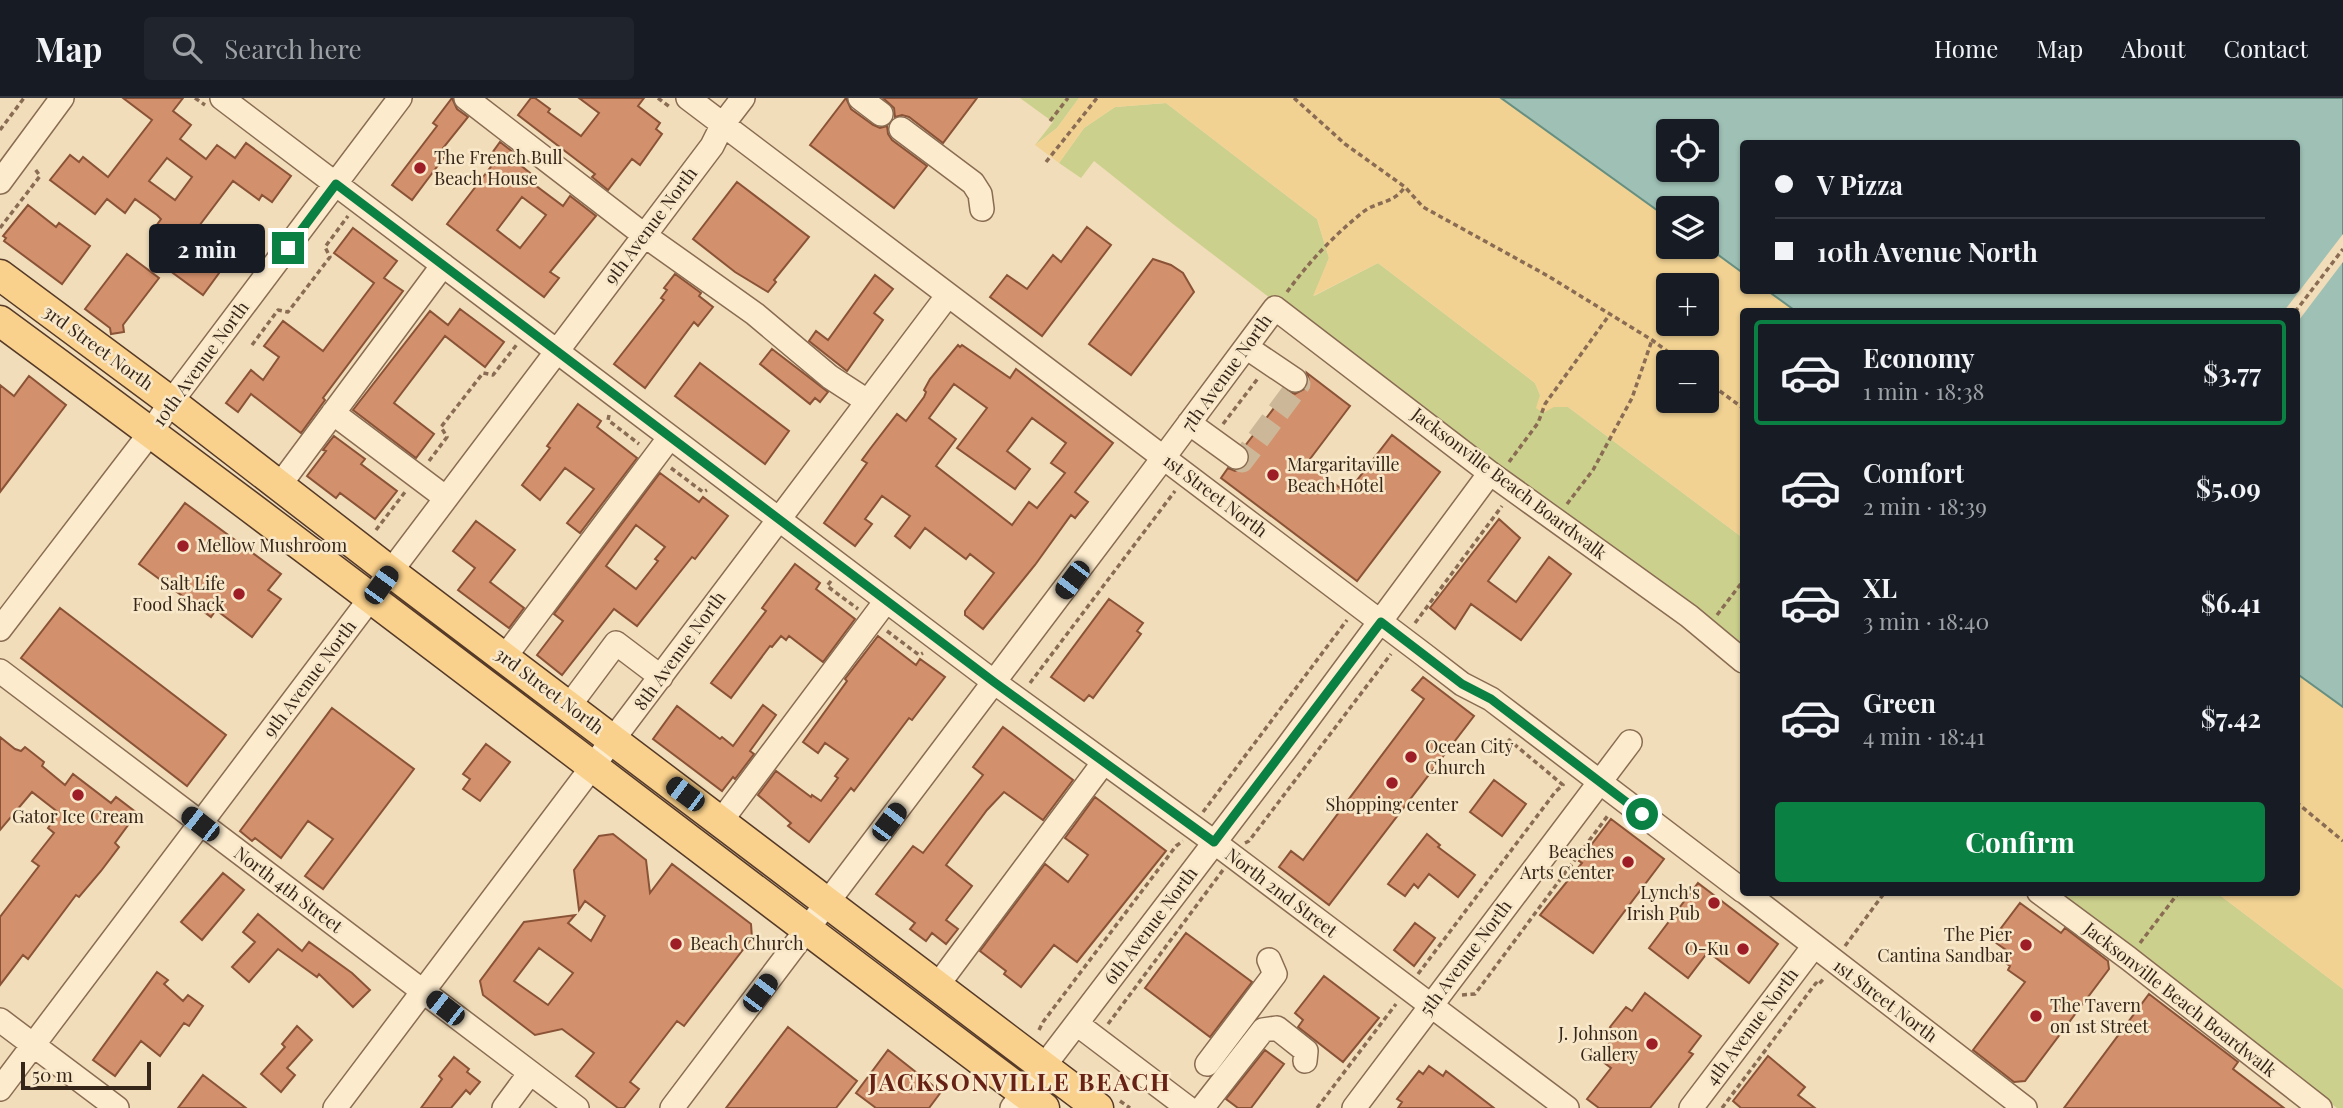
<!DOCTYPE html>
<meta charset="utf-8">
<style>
:root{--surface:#171b24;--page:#20242c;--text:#f1f3f6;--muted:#9ea1a6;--line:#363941;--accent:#0b8043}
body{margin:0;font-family:"Playfair Display",serif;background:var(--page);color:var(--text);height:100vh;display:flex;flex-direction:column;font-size:26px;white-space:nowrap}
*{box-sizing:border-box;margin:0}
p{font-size:23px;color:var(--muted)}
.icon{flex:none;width:38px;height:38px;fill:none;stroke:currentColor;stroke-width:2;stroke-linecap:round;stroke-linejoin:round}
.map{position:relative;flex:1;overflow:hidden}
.drawer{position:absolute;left:1740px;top:210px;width:560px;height:588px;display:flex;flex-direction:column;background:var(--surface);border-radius:7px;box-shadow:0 2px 5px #0004}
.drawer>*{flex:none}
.banner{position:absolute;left:1740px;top:42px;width:560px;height:154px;border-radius:7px;box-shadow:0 2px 5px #0004;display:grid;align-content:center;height:154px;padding:0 35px;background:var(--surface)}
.controls{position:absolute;left:1656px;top:21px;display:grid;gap:14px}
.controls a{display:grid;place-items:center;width:63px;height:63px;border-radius:7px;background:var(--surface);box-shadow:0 2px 5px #0004;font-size:35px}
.scale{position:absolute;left:21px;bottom:18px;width:130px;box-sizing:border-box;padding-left:7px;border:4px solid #362619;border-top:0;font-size:19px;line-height:24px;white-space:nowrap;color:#362619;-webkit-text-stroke:5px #f8e8c9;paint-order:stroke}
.end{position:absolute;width:32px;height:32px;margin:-16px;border:9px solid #0b8043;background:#fff;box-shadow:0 0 0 4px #fff}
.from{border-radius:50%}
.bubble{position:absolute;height:49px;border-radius:7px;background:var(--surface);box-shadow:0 2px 5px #0004;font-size:23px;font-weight:700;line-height:49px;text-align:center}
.car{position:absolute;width:21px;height:42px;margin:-21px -10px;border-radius:9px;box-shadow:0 0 5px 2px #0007;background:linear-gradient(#222 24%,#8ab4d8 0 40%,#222 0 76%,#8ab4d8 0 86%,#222 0)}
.banner b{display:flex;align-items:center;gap:24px;height:66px;font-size:26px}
.banner b+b{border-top:2px solid var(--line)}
.banner i{width:18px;height:18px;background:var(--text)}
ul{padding:12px 0 0;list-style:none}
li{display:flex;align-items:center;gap:21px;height:105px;margin:0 14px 10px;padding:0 21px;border:4px solid transparent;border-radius:7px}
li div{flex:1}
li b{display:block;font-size:26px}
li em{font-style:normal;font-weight:700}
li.active{border-color:var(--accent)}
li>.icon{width:63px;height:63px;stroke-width:1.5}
.action{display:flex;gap:14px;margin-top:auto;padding:14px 35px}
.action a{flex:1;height:80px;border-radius:7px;background:var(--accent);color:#fff;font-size:28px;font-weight:700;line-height:80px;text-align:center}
header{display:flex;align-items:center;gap:42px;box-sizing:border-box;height:98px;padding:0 35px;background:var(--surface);border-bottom:2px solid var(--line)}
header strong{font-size:33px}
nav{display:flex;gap:38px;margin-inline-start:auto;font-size:24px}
.search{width:490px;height:63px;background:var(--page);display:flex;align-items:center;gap:18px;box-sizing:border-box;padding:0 24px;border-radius:7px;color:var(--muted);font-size:26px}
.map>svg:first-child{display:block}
.green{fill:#ccd08d}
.sand{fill:#f1d293;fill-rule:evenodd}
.water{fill:#9fc1b5;stroke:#668f82;stroke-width:2;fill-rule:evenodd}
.pier{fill:#f1ddb9}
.building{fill:#d3906c;stroke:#8a5337;stroke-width:2;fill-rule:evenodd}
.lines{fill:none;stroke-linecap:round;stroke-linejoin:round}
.minor-tunnel{stroke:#ccb899;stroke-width:23;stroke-dasharray:23 11;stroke-linecap:butt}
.minor-casing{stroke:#896c53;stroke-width:26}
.major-casing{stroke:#563a28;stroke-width:33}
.path{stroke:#896c53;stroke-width:3.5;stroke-dasharray:5 3.5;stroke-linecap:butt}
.minor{stroke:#fcebcd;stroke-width:23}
.major{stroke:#fad18c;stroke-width:30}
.route{stroke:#0b8043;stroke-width:9}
.poi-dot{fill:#9d1e26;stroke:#f8e8c9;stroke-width:2.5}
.labels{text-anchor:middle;stroke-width:5;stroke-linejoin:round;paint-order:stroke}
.poi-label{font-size:18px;fill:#362619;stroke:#f8e8c9;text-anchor:start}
.street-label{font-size:18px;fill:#362619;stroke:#f8e8c9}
.district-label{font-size:24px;font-weight:bold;letter-spacing:2px;fill:#672115;stroke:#f8e8c9}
</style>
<header>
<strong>Map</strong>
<div class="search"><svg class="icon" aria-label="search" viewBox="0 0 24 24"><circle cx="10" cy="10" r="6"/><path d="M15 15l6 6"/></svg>Search here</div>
<nav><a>Home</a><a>Map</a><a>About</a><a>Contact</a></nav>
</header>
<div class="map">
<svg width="2343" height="1010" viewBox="0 0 2343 1010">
<rect width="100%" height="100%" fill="#f1ddb9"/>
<path class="green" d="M1020 0H1079L1057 30 1035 47 1053 24Z
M1166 5 1317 121 1329 160 1314 198 1378 165 1535 285 1540 297 1554 309H1568L1743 440V560L1173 126 1094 63 1081 80 1059 65 1084 30 1115 9Z
M2054 795H2217L2343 891V1010H2337Z"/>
<path class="sand" d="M1079 0H1501L1668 120V149L1706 148 1743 175V192L1768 193 1797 213 1743 214V440L1568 309H1554L1543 315 1536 310 1540 297 1535 285 1378 165 1313 198 1329 160 1317 121 1166 5 1115 9 1084 30 1059 65 1035 47 1057 30ZM1668 187H1706V226H1668ZM1668 264H1706V303H1668Z
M2296 575 2343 609V891L2217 795 2296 794Z"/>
<path class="water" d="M1501 0H2343V609L2296 575V214H1797L1768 193 2296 192V46H1743V175L1706 148V110H1668V120ZM1668 33H1706V72H1668Z"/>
<path class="pier" d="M2343 136V164L2296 226V214L2284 213Z"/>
<path class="building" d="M123 0H183L173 13 191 27 180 41 206 61 217 47 235 60 246 45 291 78 272 104 262 97 259 102 233 83 190 140 216 159 213 164 222 171 203 197 158 164 169 149 151 135 161 121 157 117 135 101 125 115 107 101 95 116 50 82 70 57 79 64 83 59 108 79 152 22ZM167 60 192 79 175 102 149 83Z
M452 0 457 11 468 19 443 50 448 54 412 102 392 87 437 28 433 25Z
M531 0H535L550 11 548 14 581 38 599 15 579 0H644L638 8 660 25 656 31 662 36 640 67 632 61 608 92 592 79 595 76 518 17Z
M846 0 851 11 873 27 880 30 887 28 888 36 892 42 927 68 894 110 810 47Z
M883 0H977L943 45 909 19 902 17 895 19 894 10Z
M500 44 513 54 509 58 535 79 531 84 563 108 570 98 596 118 550 174 559 180 544 199 447 126 493 66 487 62ZM522 99 546 117 520 150 497 132Z
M737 84 809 139 774 182 776 184 768 194 735 174 693 141Z
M28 107 56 129 59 125 90 148 62 186 4 143 6 140 3 138Z
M1087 129 1111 147 1042 238 990 199 1007 177 1027 191 1053 157 1061 164Z
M353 130 397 163 384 180 403 193 323 300 325 302 301 335 251 296 238 314 226 305 251 272 263 282 279 259 264 248 283 223 323 253 374 185 334 155Z
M127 156 159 180 123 227 124 234 111 236 110 230 85 211Z
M1153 161 1171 167 1183 175 1194 194 1131 277 1089 246Z
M675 176 701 195 699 198 713 209 698 228 694 224 645 290 614 266 664 202 661 200 667 192 664 190Z
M875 177 893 191 874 215 883 222 847 273 809 243 816 233 828 242Z
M460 211 504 244 485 269 445 238 394 305 434 336 416 360 353 312 430 213 448 227Z
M958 247 960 249 962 247 1010 280 1016 271 1113 345 1075 394 1088 404 1075 420 1071 417 1035 467 983 531 965 517V513L994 475 970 456 966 461 925 430 910 450 895 438 910 418 882 398 865 421 872 426 855 448 824 425 867 365 862 362 870 351 897 316 906 323 924 299 926 294 924 292 930 281ZM954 286 987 310 957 350 1015 391 1030 371 1007 353 1032 320 1066 345 1051 365 1065 375 1037 410 1029 404 1012 427 936 368 956 341 929 320Z
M772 251 828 294 820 304 815 300 810 306 760 266Z
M700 265 789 333 765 366 675 298Z
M1307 275 1350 308 1307 365 1347 395 1392 337 1440 374 1357 483 1221 380 1228 370 1235 373 1247 368 1250 360 1245 348 1287 293 1295 296 1306 290 1309 282Z
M29 278 66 307 0 394V287L14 298Z
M578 306 601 323 597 329 637 360 580 435 567 425 594 391 565 370 540 402 522 387 550 350 547 348Z
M334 338 365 361 361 366 397 393 375 421 340 395 336 400 307 378 326 353 323 352Z
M660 375 699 404 703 399 728 418 695 461 692 459 637 528 614 511 562 577 537 557 563 523 554 516ZM636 427 665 449 655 461 658 463 636 491 606 468Z
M185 405 281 476 268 492 281 501 252 539 216 512 211 519 139 466Z
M1499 421 1520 440 1488 483 1516 504 1549 459 1571 476 1521 542 1471 506 1455 531 1430 510Z
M476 423 515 452 490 484 524 510 509 530 458 492 475 470 453 453Z
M795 466 820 485 816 491 855 521 823 564 789 538 786 542 781 538 772 549 770 548 731 600 711 585 766 513 762 510Z
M1109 501 1143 525 1137 533 1141 536 1093 600 1089 597 1084 603 1051 579Z
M60 510 226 637 187 688 21 560Z
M878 538 916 567 920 561 945 579 912 622 909 620 854 693 851 690 809 744 788 728 791 725 758 697 776 673 811 699 812 697 821 703 838 680 835 678 848 661 825 645 818 655 803 644 847 583 845 581Z
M1423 579 1474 618 1329 807 1279 769 1291 753 1303 762 1424 601 1412 592Z
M763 607 776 617 750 653 754 656 735 681 733 679 722 693 653 641 677 608 720 641 722 639 733 648Z
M332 610 414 671 323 791 305 778 333 741 308 723 281 760 255 740 252 743 240 733Z
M1003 629 1073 682 1043 722 1004 694 987 712 946 767 972 788 946 822 958 831 946 846 932 835 926 843 910 831 915 825 876 796 913 748 923 755 983 677 973 669Z
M0 639 15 651 21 653 25 649 44 664 42 668 65 687 73 676 111 705 116 699 137 715 115 745 119 749 101 773 79 799 76 797 28 861 23 857 0 887V819L39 768 32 763 54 735 48 730 59 715 32 694 0 732Z
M486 646 510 664 480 703 463 691 470 681 463 676Z
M1494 682 1526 706 1502 738 1470 714Z
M1095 699 1166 753 1077 864 1054 847 1021 889 1004 876 1006 873 980 853 1045 766 1068 784 1088 757 1065 740Z
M1611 721 1664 761 1593 855 1540 817 1582 765 1579 763Z
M613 736 646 762 650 795 672 766 751 826 752 840 684 928 677 923 630 984 639 991 624 1010H618L576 978 594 955 562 931 535 937 483 897 480 883 524 824 575 817 568 825 591 843 605 818 585 803 579 812 574 772 599 738ZM539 850 573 875 548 907 514 883Z
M1427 736 1440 747 1438 749 1475 777 1458 799 1429 776 1418 790 1414 786 1405 798 1388 786Z
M223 775 244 792 202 842 181 824Z
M1698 785 1778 846 1749 885 1708 854 1688 880 1649 850Z
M2020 805 2061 835 2065 830 2108 863 2109 871 2025 983 2014 984 1973 952 2025 884 2008 872 2010 868 2000 861 2006 852 1992 842Z
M258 816 302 853 309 844 352 875 370 892 353 909 319 876 317 879 278 851 249 884 232 869 255 844 243 834Z
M1415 825 1435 840 1414 868 1394 852Z
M1186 835 1252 884 1210 939 1145 890Z
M157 874 168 882 164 886 183 903 188 897 203 908 189 928 184 925 160 958 141 943 115 978 93 962Z
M1324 878 1379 920 1343 964 1298 929 1303 922 1295 915Z
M1645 895 1701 938 1689 954 1693 956 1650 1010H1599L1587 1001 1611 970 1598 960 1617 935 1610 929 1626 909 1632 913Z
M2149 896 2238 964 2233 971 2284 1010H2064Z
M297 928 312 942 287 970 295 977 281 994 261 976 285 949 282 946Z
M788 929 857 983 836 1010H726Z
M888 952 941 994 929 1010H876L856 995Z
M1265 952 1284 966 1251 1010H1238L1226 1001Z
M1768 958 1805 989 1798 997 1815 1010H1741L1733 1003Z
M454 959 469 971 467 974 480 984 470 996 466 992 451 1010H421L442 981 439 978Z
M1429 968 1443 978 1446 973 1494 1010H1398L1402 1004 1397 1001 1419 973 1423 976Z
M203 977 246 1010H178Z"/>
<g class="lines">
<path class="minor-tunnel" d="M1236 359 1242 363 1299 286 1295 282"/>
<g class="minor-casing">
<path id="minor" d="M222 0 994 584 1214 744 1567 1010
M466 0 644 137 755 216 830 279 867 303
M688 0 1423 556 1462 586 1491 601 1743 793
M860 0 881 16
M901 31 973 85 980 96 982 111
M0 84 62 0
M1246 249 1295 282
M333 315 446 400
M1189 325 1236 359
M279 388 443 167
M0 531 151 334 171 304 400 0
M504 560 670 339
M0 573 577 1010
M569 608 616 545 661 579
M721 723 886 503
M1745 794 2025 1010
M2039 794 2128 860 2320 1010
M937 888 1104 664
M0 922 117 1010
M1077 926 1188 1010
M1207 966 1275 876 1269 862
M0 991 712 48 723 26 743 0
M335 1010 948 197
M504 1010 530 975
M672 1010 1164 359 1275 210 1490 375 1689 518 1743 563
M1012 1010 1285 652 1490 375
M1202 1010 1263 932 1277 930 1306 953 1305 963
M1354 1010 1630 644
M1691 1010 1814 848"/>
</g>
<g class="major-casing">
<path id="major" d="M0 177 171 304 391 474 1098 1010
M0 223C351 481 695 749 1044 1010"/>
</g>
<path class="path" d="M195 0 205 7
M658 0 671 10
M1294 0 1345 46 1405 89 1423 109 1548 178 1652 242 1682 264
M1050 23 1068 0
M0 32 24 0
M1046 64 1097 0
M0 130 40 78 35 71
M1287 194C1309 164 1333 138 1363 114 1377 103 1393 106 1404 90
M2295 214 2343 151
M252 247 278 212 288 214 330 159 325 149 348 118
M1706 283 1743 310
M609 317 608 322 639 346
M1223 326 1259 279
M429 363 447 339 441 329 483 275 493 277 518 245
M1509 364 1538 325 1545 306 1610 216
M671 370 703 394 707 392
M1567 406 1593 372 1632 300 1652 242
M376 432 405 394
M831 483 827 488 858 511
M1717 517 1743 483
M1415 525 1502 408
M887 533 919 557 923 555
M1030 585 1175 393
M2296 704 2343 743
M1203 714 1347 522
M1245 745 1249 743 1391 556
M2140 845 2179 794
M1845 848 1885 794
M1418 876 1556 693 1563 687 1508 641
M1462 897 1475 896 1609 716
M1108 926 1223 772
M1039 932 1043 924 1176 748 1183 743
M1120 1003 1130 1010
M1317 1010 1396 906
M1722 1010 1816 885 1818 887 1825 879"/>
<use href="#minor" class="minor"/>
<use href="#major" class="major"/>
</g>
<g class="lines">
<path class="route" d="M288 150 336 86 994 584 1214 744 1381 524 1462 586 1491 601 1642 716"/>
</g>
<g class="poi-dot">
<circle cx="420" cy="70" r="7"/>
<circle cx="1273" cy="377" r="7"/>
<circle cx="183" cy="448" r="7"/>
<circle cx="239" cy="496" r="7"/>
<circle cx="1411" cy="659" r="7"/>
<circle cx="1392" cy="685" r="7"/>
<circle cx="78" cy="697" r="7"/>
<circle cx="1628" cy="764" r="7"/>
<circle cx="1714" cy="805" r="7"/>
<circle cx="676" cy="846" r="7"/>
<circle cx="2026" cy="847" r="7"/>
<circle cx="1743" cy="851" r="7"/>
<circle cx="2036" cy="918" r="7"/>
<circle cx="1652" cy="946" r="7"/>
</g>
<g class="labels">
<g class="poi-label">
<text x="434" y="66">The French Bull<tspan x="434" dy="21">Beach House</tspan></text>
<text x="1287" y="373">Margaritaville<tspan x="1287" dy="21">Beach Hotel</tspan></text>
<text x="197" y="454">Mellow Mushroom</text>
<text x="225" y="492" text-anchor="end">Salt Life<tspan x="225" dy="21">Food Shack</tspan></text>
<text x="1425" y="655">Ocean City<tspan x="1425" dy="21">Church</tspan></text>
<text x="1392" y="713" text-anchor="middle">Shopping center</text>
<text x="78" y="725" text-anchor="middle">Gator Ice Cream</text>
<text x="1614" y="760" text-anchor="end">Beaches<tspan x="1614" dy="21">Arts Center</tspan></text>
<text x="1700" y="801" text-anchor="end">Lynch's<tspan x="1700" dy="21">Irish Pub</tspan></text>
<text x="2012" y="843" text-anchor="end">The Pier<tspan x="2012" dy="21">Cantina Sandbar</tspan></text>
<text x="690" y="852">Beach Church</text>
<text x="1729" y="857" text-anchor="end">O-Ku</text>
<text x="2050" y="914">The Tavern<tspan x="2050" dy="21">on 1st Street</tspan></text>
<text x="1638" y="942" text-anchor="end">J. Johnson<tspan x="1638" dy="21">Gallery</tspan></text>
</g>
<g class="street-label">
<text transform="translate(651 128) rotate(-53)" y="6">9th Avenue North</text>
<text transform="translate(98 250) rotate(36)" y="6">3rd Street North</text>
<text transform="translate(201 266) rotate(-54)" y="6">10th Avenue North</text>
<text transform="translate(1227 275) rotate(-54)" y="6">7th Avenue North</text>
<text transform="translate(1509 386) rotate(37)" y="6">Jacksonville Beach Boardwalk</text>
<text transform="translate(1215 398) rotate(37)" y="6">1st Street North</text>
<text transform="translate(680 553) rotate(-54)" y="6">8th Avenue North</text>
<text transform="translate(310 581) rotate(-53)" y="6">9th Avenue North</text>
<text transform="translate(549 593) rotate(37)" y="6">3rd Street North</text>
<text transform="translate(288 792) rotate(37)" y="6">North 4th Street</text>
<text transform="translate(1281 795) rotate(37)" y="6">North 2nd Street</text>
<text transform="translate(1151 828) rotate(-53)" y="6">6th Avenue North</text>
<text transform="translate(1466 860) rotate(-53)" y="6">5th Avenue North</text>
<text transform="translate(2180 902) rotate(38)" y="6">Jacksonville Beach Boardwalk</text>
<text transform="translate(1885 903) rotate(37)" y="6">1st Street North</text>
<text transform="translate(1752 929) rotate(-53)" y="6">4th Avenue North</text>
</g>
<g class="district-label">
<text x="1020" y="993">JACKSONVILLE BEACH</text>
</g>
</g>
</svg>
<div class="controls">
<a><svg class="icon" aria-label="locate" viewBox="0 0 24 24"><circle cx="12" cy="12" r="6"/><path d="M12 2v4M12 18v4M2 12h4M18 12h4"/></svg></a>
<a><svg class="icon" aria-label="layers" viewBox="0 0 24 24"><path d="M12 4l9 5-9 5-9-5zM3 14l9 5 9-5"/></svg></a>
<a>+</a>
<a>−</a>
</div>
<div class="scale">50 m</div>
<i class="end from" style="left:1642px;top:716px"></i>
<i class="end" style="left:288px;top:150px"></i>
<div class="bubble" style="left:149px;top:126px;width:116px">2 min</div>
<i class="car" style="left:1072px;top:482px;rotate:217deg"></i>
<i class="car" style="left:381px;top:487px;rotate:36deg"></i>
<i class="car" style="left:685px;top:696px;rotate:307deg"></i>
<i class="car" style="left:889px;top:724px;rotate:37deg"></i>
<i class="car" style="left:200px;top:726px;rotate:308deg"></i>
<i class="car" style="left:760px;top:895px;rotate:37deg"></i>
<i class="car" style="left:445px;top:910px;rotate:308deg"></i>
<div class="banner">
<b><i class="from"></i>V Pizza</b>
<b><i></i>10th Avenue North</b>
</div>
<section class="drawer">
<ul>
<li class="active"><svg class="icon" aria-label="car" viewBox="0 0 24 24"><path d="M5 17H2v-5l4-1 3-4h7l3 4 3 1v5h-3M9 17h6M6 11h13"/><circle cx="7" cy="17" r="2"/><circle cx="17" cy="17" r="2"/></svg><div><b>Economy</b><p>1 min · 18:38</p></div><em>$3.77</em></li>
<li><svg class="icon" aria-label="car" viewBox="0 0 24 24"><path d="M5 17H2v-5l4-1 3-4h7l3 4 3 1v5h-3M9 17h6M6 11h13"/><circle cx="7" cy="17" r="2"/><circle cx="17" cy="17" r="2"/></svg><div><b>Comfort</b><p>2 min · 18:39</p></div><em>$5.09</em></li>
<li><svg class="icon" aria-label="car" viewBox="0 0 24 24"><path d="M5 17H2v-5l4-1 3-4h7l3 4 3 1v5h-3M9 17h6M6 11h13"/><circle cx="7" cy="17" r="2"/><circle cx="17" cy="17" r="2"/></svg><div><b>XL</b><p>3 min · 18:40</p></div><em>$6.41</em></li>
<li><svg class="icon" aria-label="car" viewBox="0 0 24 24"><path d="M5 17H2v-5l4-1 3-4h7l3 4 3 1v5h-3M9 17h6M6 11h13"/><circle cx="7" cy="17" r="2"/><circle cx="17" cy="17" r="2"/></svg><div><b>Green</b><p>4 min · 18:41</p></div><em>$7.42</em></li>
</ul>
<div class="action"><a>Confirm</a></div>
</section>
</div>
